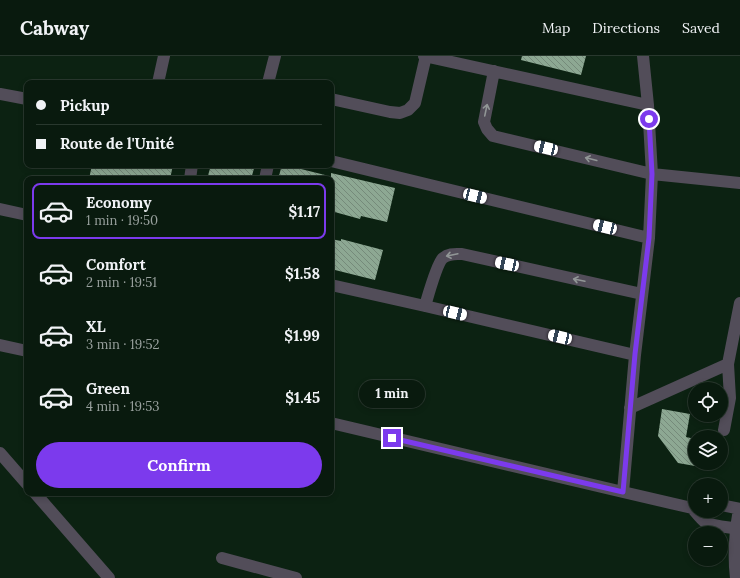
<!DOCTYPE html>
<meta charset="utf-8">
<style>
:root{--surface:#091a0e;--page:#17271c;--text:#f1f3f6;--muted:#99a19e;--line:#29382e;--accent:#7c3aed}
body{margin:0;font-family:Lora,serif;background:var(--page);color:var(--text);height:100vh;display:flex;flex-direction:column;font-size:15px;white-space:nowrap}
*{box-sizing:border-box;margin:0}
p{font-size:13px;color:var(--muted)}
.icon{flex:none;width:22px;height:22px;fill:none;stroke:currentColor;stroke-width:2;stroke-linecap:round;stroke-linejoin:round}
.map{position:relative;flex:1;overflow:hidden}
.sheet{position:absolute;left:24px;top:120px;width:310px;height:320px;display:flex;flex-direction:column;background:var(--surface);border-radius:8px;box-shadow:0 2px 6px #0003,0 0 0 1px var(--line)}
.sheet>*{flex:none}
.top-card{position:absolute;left:24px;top:24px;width:310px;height:88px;border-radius:8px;box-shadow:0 2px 6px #0003,0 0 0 1px var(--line);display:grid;align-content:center;height:88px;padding:0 12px;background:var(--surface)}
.buttons{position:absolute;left:688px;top:326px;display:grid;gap:8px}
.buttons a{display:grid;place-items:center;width:40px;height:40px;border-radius:50%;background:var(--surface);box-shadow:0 2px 6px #0003,0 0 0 1px var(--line);font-size:20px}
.end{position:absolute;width:18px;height:18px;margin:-9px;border:5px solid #7c3aed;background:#fff;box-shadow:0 0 0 2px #fff}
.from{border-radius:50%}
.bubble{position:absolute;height:28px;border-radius:14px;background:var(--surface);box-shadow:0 2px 6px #0003,0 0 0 1px var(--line);font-size:13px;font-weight:700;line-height:28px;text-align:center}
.car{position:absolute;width:12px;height:24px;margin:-12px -6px;border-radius:5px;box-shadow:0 0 3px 1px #0007;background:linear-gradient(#fff 24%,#345 0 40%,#fff 0 76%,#345 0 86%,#fff 0)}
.top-card b{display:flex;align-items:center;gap:14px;height:38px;font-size:15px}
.top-card b+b{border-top:1px solid var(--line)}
.top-card i{width:10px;height:10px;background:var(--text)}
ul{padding:7px 0 0;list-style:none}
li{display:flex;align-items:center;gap:12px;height:56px;margin:0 8px 6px;padding:0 4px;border:2px solid transparent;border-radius:8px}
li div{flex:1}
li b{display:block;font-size:15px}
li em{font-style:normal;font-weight:700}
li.active{border-color:var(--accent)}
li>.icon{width:36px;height:36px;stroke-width:1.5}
.action{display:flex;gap:8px;margin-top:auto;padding:8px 12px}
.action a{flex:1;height:46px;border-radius:24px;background:var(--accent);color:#fff;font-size:16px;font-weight:700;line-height:46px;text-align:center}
header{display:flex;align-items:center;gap:24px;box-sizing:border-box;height:56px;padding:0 20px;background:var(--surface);border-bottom:1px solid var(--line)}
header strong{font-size:19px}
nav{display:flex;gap:22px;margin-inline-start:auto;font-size:14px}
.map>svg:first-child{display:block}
.building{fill:url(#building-back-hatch)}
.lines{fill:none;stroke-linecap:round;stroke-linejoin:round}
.minor{stroke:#524d59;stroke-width:12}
.oneway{stroke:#919696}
.route{stroke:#7c3aed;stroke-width:5}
</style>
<header>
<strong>Cabway</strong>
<nav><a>Map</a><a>Directions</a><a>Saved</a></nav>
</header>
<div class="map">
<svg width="740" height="522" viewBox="0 0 740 522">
<defs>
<pattern id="building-back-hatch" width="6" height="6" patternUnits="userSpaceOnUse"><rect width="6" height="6" fill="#8da893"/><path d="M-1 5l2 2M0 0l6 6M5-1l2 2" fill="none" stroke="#758a7a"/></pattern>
</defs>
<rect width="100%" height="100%" fill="#0c2212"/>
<path class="building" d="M522 0H586L581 19 521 4Z
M92 109H173L170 123H89Z
M211 109H255L251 123H207Z
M282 109H285L325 119 324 123H278Z
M331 117 395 132 387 166 361 160 360 163 331 155Z
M331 183 341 185V183L383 194 375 224 331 213Z
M662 353 690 358 686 381 695 383V410L678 407 658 380Z"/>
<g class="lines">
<path class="minor" d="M424 0 648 49
M494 15 484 66 487 73 493 80 652 118 740 127
M158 27 164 0
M268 27 275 0
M0 38 27 43
M331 43 390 56 400 57 408 54 415 47 426 0
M331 105 649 182
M190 123 192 109
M265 123 268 109
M0 153 27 159
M331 229 425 250 635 299
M425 250C428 240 437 207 443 202 449 197 455 198 462 198L642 238
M0 289 27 295
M728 308 740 247
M630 352 728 308 730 342 724 374
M331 367 623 436 692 452 695 451
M0 397 27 428
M623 436 635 299 649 182 652 118 648 49 643 0
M35 437 109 522
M721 449 740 453
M692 452C696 456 700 462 705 466 714 471 730 471 740 473
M222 502 296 522
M736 522C733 498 735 476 739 453"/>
</g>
<defs><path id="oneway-shaft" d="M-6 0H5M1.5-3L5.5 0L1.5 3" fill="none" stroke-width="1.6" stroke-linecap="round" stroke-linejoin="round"/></defs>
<g class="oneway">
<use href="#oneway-shaft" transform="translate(486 54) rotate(-78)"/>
<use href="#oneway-shaft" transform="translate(591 103) rotate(-166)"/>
<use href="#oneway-shaft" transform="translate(452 199) rotate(168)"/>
<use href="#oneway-shaft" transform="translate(579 224) rotate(-168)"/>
</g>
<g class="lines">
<path class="route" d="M392 382 623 436 635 298 649 182 652 118 649 63"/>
</g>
</svg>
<div class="buttons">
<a><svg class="icon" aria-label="locate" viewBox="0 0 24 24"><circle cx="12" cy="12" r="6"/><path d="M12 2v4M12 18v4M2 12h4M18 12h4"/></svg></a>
<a><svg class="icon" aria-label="layers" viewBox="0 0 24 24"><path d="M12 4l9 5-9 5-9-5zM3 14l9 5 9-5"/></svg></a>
<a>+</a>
<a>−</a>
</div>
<i class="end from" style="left:649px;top:63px"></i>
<i class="end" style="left:392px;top:382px"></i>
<div class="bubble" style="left:359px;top:324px;width:66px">1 min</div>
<i class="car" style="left:546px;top:92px;rotate:283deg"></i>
<i class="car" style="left:475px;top:140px;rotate:104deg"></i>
<i class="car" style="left:605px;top:171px;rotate:284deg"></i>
<i class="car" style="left:507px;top:208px;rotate:282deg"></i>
<i class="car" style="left:455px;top:257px;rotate:103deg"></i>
<i class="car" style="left:560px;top:281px;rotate:283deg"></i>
<div class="top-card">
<b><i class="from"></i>Pickup</b>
<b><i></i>Route de l'Unité</b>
</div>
<section class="sheet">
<ul>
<li class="active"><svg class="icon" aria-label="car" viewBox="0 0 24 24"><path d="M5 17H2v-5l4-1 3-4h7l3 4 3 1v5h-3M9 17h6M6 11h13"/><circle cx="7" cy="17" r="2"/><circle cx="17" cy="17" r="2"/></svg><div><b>Economy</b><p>1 min · 19:50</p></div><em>$1.17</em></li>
<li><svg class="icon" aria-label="car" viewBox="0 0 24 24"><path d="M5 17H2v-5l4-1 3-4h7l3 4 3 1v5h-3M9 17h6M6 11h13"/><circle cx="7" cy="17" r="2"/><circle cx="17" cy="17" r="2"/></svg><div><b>Comfort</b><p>2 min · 19:51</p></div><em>$1.58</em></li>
<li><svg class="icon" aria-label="car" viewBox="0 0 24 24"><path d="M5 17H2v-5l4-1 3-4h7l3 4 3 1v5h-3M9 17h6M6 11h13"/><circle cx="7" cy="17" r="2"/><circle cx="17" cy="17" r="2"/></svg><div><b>XL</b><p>3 min · 19:52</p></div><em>$1.99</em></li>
<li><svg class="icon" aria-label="car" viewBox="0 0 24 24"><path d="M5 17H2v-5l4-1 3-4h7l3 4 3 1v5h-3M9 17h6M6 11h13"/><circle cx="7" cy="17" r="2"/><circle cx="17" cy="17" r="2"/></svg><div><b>Green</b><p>4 min · 19:53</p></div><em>$1.45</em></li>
</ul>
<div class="action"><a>Confirm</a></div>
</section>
</div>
